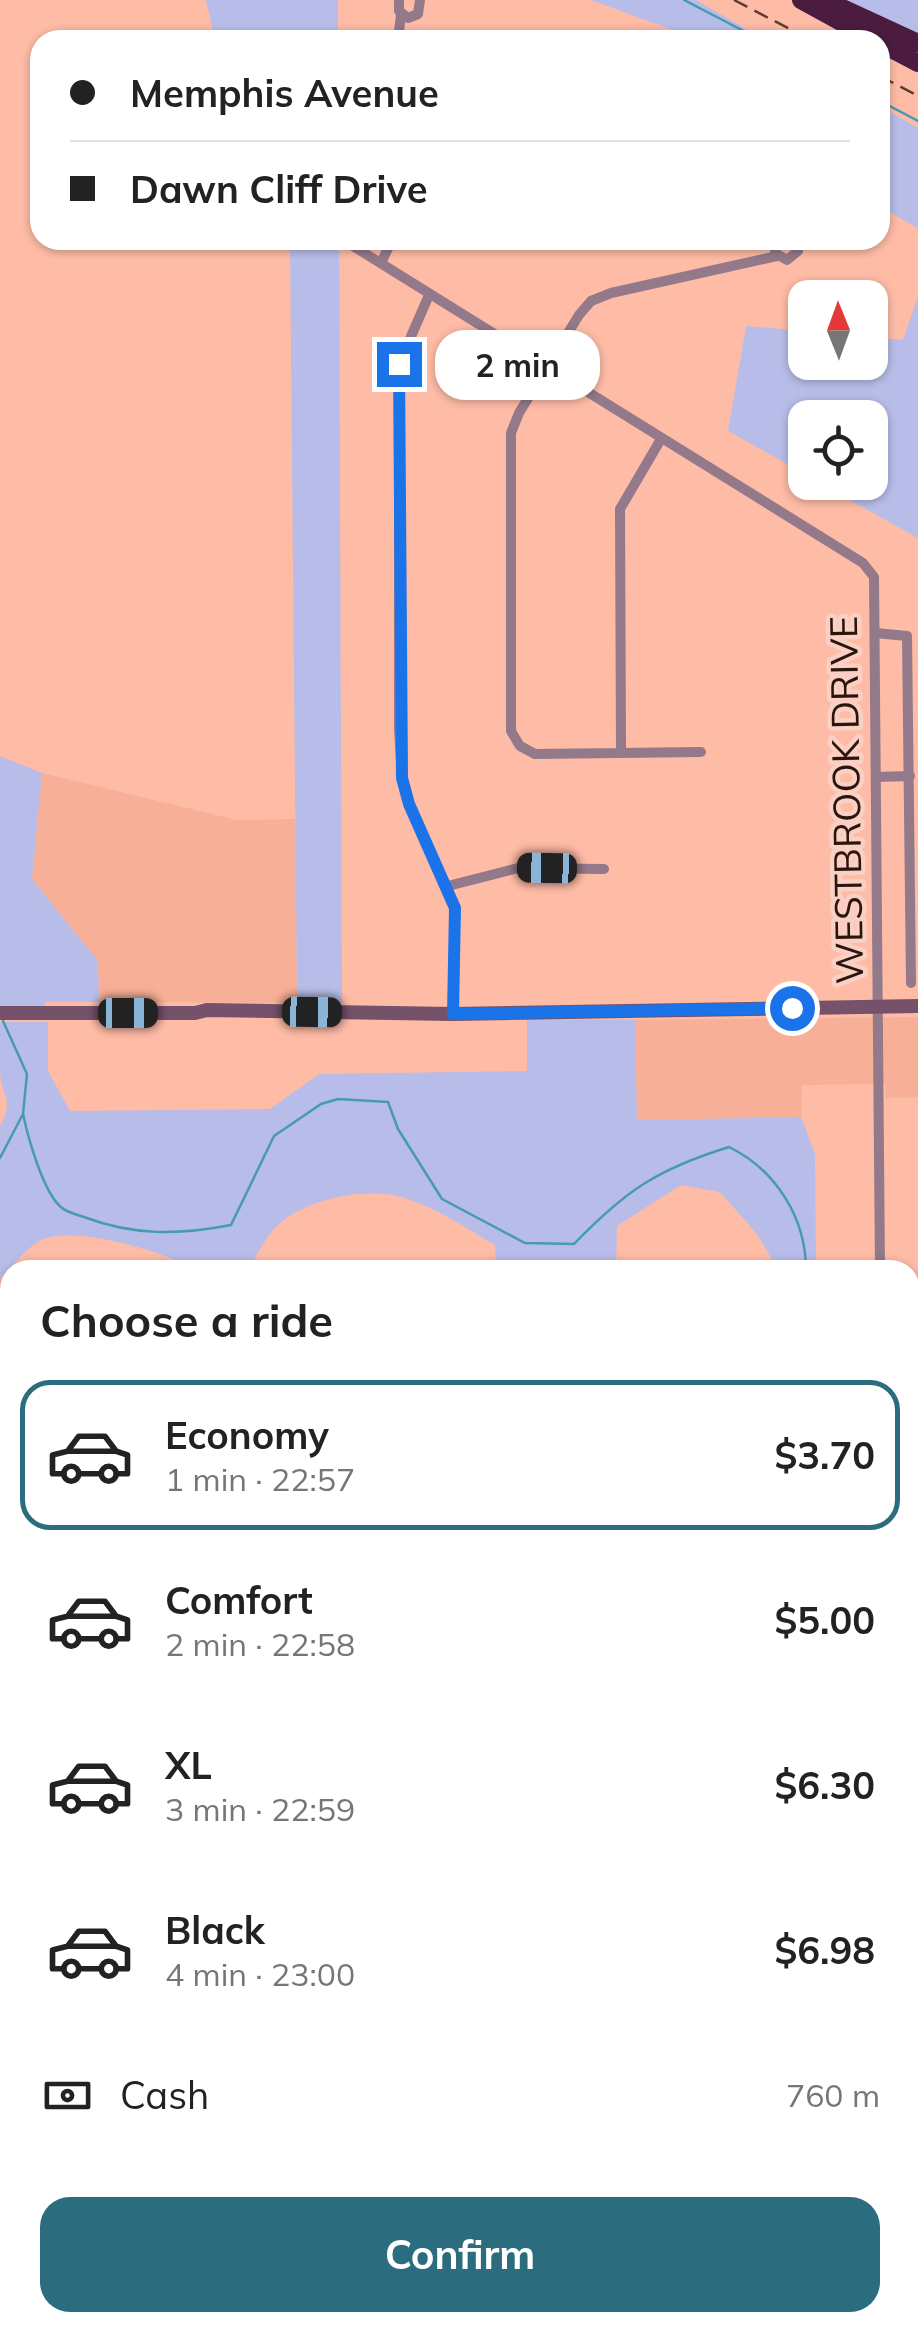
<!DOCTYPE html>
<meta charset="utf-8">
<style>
:root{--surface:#fff;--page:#f6f6f6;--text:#222;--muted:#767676;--line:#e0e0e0;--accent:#2b6d7f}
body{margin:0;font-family:Mulish,sans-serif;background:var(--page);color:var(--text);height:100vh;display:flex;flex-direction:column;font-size:38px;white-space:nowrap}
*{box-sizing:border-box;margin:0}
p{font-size:32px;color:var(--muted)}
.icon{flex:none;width:55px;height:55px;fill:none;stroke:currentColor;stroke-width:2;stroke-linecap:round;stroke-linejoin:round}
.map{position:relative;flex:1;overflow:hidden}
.details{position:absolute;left:0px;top:1260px;width:920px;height:1072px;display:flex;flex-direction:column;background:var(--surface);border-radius:30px 30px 0 0;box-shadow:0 2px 8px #0004}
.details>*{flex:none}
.banner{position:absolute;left:30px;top:30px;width:860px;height:220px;border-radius:30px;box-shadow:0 2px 8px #0004;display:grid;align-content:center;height:220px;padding:0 40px;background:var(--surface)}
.needle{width:65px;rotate:359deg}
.buttons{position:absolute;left:788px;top:280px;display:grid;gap:20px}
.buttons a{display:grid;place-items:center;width:100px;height:100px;border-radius:20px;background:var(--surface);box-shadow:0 2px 8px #0004;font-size:50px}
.end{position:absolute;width:45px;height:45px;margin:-22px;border:12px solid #1a73e8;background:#fff;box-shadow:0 0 0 5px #fff}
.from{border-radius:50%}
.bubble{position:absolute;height:70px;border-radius:30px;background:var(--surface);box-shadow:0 2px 8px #0004;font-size:32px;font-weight:700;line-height:70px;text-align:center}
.car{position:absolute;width:30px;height:60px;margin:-30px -15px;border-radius:12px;box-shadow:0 0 8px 2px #0007;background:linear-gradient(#222 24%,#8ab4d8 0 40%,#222 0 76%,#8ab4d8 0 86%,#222 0)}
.banner b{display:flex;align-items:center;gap:35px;height:95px;font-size:38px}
.banner b+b{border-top:2px solid var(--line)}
.banner i{width:25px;height:25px;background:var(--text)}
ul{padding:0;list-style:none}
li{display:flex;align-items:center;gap:30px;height:150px;margin:0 20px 15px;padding:0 20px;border:5px solid transparent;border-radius:30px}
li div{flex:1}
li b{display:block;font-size:38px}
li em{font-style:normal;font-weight:700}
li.current{border-color:var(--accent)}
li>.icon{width:90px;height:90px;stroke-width:1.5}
h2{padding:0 40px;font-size:45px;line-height:120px}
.pay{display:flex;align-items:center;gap:25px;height:110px;padding:0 40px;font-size:38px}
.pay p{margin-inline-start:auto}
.cta{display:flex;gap:20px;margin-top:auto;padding:20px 40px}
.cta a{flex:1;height:115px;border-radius:30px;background:var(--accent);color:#fff;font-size:40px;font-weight:700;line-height:115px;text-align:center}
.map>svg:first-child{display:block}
.built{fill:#f8af97}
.green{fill:#b7bde8}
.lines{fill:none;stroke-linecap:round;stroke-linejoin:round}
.stream{stroke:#469ab1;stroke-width:2.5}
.street{stroke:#93798a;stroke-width:10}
.secondary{stroke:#75516a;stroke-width:14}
.highway{stroke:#4b1c3f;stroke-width:18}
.rail{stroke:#5d3b30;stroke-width:2.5;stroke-dasharray:15 8;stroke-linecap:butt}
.route{stroke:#1a73e8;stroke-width:12}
.labels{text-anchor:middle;stroke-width:9;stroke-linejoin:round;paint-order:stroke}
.street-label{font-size:38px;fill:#2b140c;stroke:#f9d0c3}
</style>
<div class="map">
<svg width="918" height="2332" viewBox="0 0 918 2332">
<rect width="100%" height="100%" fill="#febba6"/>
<path class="built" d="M42 773 237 820 295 819 297 1003 99 1002 98 961 32 879Z
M918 1017V1097L886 1098 885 1084 802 1085 801 1117 636 1120 635 1020Z
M174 2323 463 2322V2332H174Z"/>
<path class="green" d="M206 0H338V40H215Z
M591 0H696L765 40H700Z
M843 0H918V37Z
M880 106 918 128V228L880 207Z
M290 240H339L342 1003H297Z
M918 296V538L819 483 870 482V418H805V474L728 431 746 326 805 331V362H870V337L903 340Z
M0 756 42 773 32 879 98 961 99 1002H45L44 1013H0Z
M527 1019 635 1020 637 1120 801 1117 815 1154 816 1270H778L757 1234 720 1192 681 1185 617 1226 616 1267 496 1268 495 1245C466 1228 437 1208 405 1198 366 1186 300 1199 273 1230 263 1242 256 1257 248 1270H187L189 1266C158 1250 74 1225 41 1240 27 1247 12 1267 0 1278V1126C15 1097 1 1097 0 1072 0 1055 0 1038 0 1022H48V1071L70 1111 270 1109 319 1074 527 1071Z
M910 1905H918V2081H910Z
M10 2123V2254L0 2274V2141Z"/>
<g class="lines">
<path class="stream" d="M684 0 761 40
M880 101 918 121
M23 1114C28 1137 43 1193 62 1208 66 1212 78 1215 84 1217 134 1236 179 1235 231 1225L274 1136 321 1104 338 1099 388 1102 398 1129 442 1199 525 1243 574 1244C626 1190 658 1169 729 1147 776 1170 806 1218 806 1270
M0 1158 23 1114 27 1074 3 1021
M910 1423 918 1426"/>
<path class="street" d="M399 0V11L408 18 418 14 420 0
M398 40 401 15
M518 40 526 37 534 40
M776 240 775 253 787 260 798 251 797 240
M345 241 863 563 874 577 880 1270
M381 263 392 240
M429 295 399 364V728L402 779 409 804 455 907 453 1014
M875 633 907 636 911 983
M701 752 535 754 520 746 511 731V433L519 413 579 315 591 301 611 293 777 256
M621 753 620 509 661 439
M876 777 910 776
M448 886 518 868 604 869
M0 1422 10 1404
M910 1449H918
M910 2069H918
M910 2133 918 2132
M910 2240H918
M110 2322V2332
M531 2322V2332
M663 2322V2332
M770 2322V2332
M890 2322V2332
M0 2329 10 2332"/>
<path class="secondary" d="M0 1013H195L207 1010 453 1014 918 1006"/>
<path class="highway" d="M801 0 874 40
M825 0 918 43
M880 43 918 63"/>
<path class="rail" d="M734 0 811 40
M880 76 918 96"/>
</g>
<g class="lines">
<path class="route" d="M399 364 402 778 409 804 455 908 453 1014 792 1008"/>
</g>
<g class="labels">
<g class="street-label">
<text transform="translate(847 800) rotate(-91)" y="13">WESTBROOK DRIVE</text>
</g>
</g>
</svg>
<div class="buttons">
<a><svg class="needle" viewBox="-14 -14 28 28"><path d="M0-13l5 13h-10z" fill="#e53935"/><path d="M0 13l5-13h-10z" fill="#767676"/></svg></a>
<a><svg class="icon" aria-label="locate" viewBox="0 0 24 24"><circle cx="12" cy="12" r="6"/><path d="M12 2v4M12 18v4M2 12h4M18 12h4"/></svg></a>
</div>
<i class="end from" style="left:792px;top:1008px"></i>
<i class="end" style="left:399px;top:364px"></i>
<div class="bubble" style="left:435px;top:330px;width:165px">2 min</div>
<i class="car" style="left:547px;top:868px;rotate:271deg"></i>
<i class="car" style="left:312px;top:1012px;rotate:91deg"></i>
<i class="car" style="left:128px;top:1013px;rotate:90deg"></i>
<div class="banner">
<b><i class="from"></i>Memphis Avenue</b>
<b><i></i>Dawn Cliff Drive</b>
</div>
<section class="details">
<h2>Choose a ride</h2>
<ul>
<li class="current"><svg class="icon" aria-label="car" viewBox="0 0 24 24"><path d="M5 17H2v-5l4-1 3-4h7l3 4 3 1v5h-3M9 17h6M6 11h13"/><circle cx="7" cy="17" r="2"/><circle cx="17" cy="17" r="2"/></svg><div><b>Economy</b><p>1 min · 22:57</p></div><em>$3.70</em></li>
<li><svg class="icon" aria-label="car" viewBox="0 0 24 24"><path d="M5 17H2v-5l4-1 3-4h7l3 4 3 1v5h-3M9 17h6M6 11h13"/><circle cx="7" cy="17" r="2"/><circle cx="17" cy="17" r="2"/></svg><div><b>Comfort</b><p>2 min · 22:58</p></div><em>$5.00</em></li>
<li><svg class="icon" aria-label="car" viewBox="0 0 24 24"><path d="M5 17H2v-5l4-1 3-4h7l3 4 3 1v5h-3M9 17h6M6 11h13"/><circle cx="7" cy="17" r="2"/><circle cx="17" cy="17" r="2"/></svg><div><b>XL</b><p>3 min · 22:59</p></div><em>$6.30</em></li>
<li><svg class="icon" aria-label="car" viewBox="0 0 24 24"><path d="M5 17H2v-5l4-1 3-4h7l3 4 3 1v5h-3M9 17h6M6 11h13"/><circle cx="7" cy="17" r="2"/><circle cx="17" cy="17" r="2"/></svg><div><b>Black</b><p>4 min · 23:00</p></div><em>$6.98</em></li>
</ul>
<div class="pay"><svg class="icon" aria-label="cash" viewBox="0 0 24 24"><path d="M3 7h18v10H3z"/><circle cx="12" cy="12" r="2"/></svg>Cash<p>760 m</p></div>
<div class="cta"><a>Confirm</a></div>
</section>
</div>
